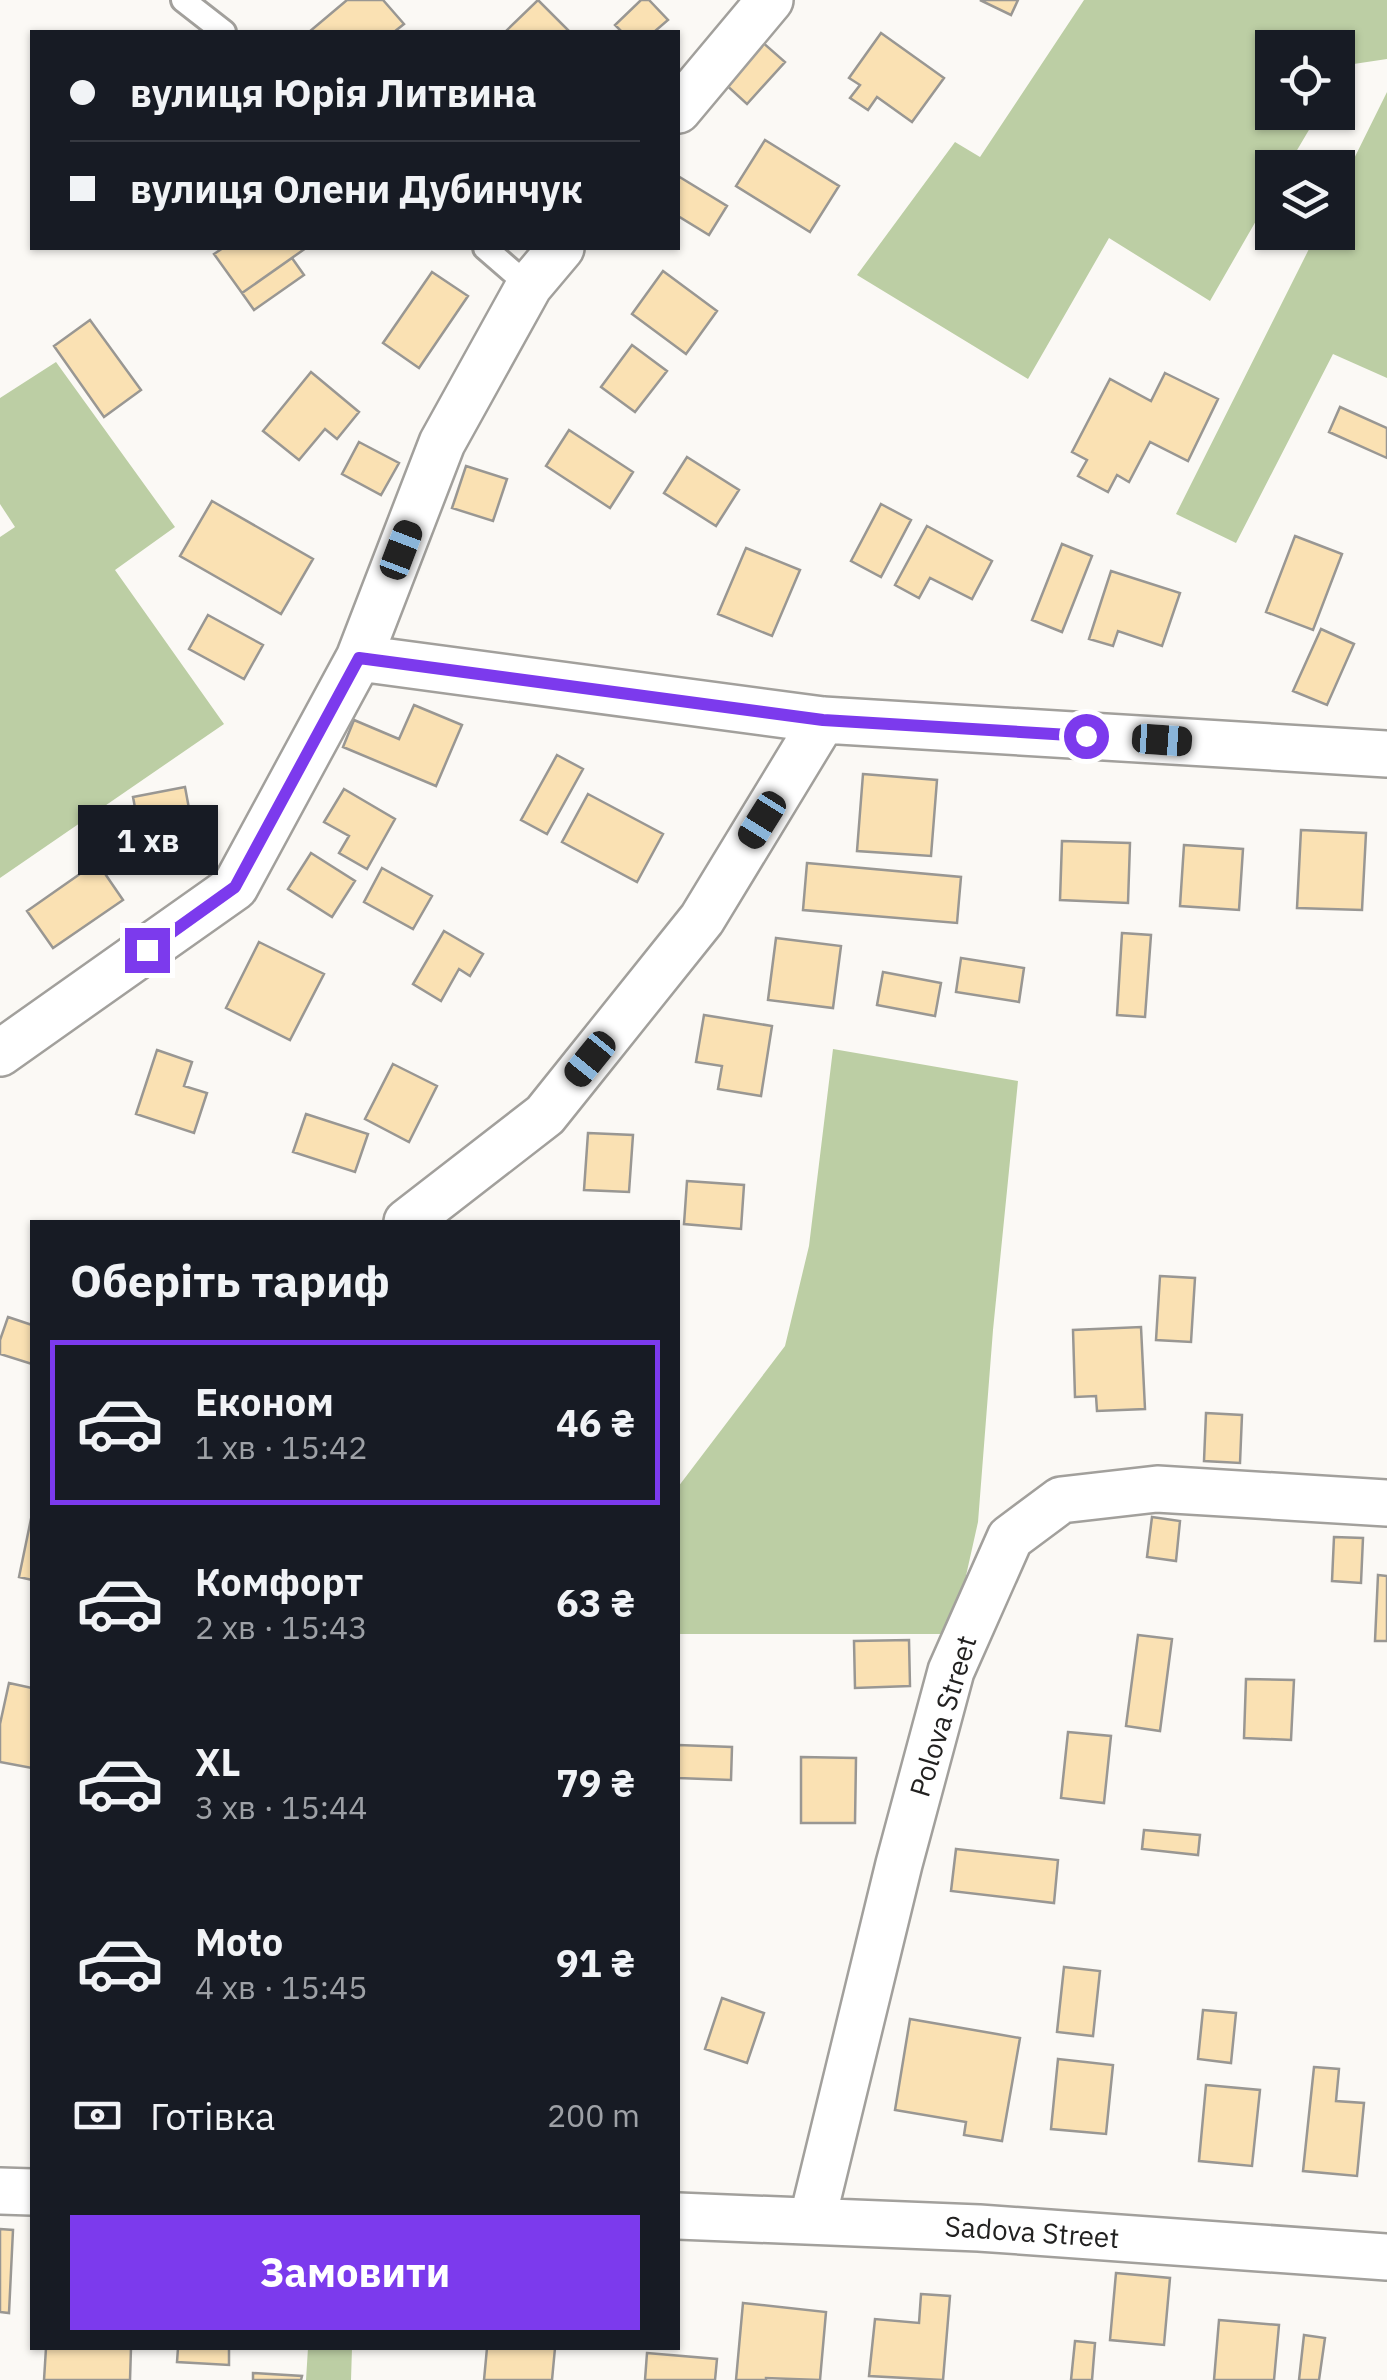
<!DOCTYPE html>
<html lang="uk">
<meta charset="utf-8">
<style>
:root{--surface:#171b24;--page:#242831;--text:#f1f3f6;--muted:#9ea1a6;--line:#363941;--accent:#7c3aed}
body{margin:0;font-family:"IBM Plex Sans",sans-serif;background:var(--page);color:var(--text);height:100vh;display:flex;flex-direction:column;font-size:38px;white-space:nowrap}
*{box-sizing:border-box;margin:0}
p{font-size:32px;color:var(--muted)}
.icon{flex:none;width:55px;height:55px;fill:none;stroke:currentColor;stroke-width:2;stroke-linecap:round;stroke-linejoin:round}
.map{position:relative;flex:1;overflow:hidden}
.sheet{position:absolute;left:30px;top:1220px;width:650px;height:1130px;display:flex;flex-direction:column;background:var(--surface);border-radius:0px;box-shadow:0 2px 8px #0004}
.sheet>*{flex:none}
.banner{position:absolute;left:30px;top:30px;width:650px;height:220px;border-radius:0px;box-shadow:0 2px 8px #0004;display:grid;align-content:center;height:220px;padding:0 40px;background:var(--surface)}
.controls{position:absolute;left:1255px;top:30px;display:grid;gap:20px}
.controls a{display:grid;place-items:center;width:100px;height:100px;border-radius:0px;background:var(--surface);box-shadow:0 2px 8px #0004;font-size:50px}
.end{position:absolute;width:45px;height:45px;margin:-22px;border:12px solid #7c3aed;background:#fff;box-shadow:0 0 0 5px #fff}
.from{border-radius:50%}
.bubble{position:absolute;height:70px;border-radius:0px;background:var(--surface);box-shadow:0 2px 8px #0004;font-size:32px;font-weight:700;line-height:70px;text-align:center}
.car{position:absolute;width:30px;height:60px;margin:-30px -15px;border-radius:12px;box-shadow:0 0 8px 2px #0007;background:linear-gradient(#222 24%,#8ab4d8 0 40%,#222 0 76%,#8ab4d8 0 86%,#222 0)}
.banner b{display:flex;align-items:center;gap:35px;height:95px;font-size:38px}
.banner b+b{border-top:2px solid var(--line)}
.banner i{width:25px;height:25px;background:var(--text)}
ul{padding:0;list-style:none}
li{display:flex;align-items:center;gap:30px;height:165px;margin:0 20px 15px;padding:0 20px;border:5px solid transparent;border-radius:0px}
li div{flex:1}
li b{display:block;font-size:38px}
li em{font-style:normal;font-weight:700}
li.on{border-color:var(--accent)}
li>.icon{width:90px;height:90px;stroke-width:1.5}
h2{padding:0 40px;font-size:45px;line-height:120px}
.pay{display:flex;align-items:center;gap:25px;height:110px;padding:0 40px;font-size:38px}
.pay p{margin-inline-start:auto}
.action{display:flex;gap:20px;margin-top:auto;padding:20px 40px}
.action a{flex:1;height:115px;border-radius:0px;background:var(--accent);color:#fff;font-size:40px;font-weight:700;line-height:115px;text-align:center}
.map>svg:first-child{display:block}
.green{fill:#bccea4}
.building{fill:#fae1b3;stroke:#999793;stroke-width:2.5}
.lines{fill:none;stroke-linecap:round;stroke-linejoin:round}
.service-casing{stroke:#a2a09c;stroke-width:28}
.minor-casing{stroke:#a2a09c;stroke-width:50}
.service{stroke:#fff;stroke-width:22}
.minor{stroke:#fff;stroke-width:45}
.route{stroke:#7c3aed;stroke-width:12}
.labels{text-anchor:middle;stroke-width:10;stroke-linejoin:round;paint-order:stroke}
.street-label{font-size:28px;fill:#222120;stroke:#fff}
</style>
<div class="map">
<svg width="1387" height="2380" viewBox="0 0 1387 2380">
<rect width="100%" height="100%" fill="#fbf9f5"/>
<path class="green" d="M1084 0H1387V59L1347 65 1338 81V48H1272V112L1319 113 1287 167 1272 168V193L1210 301 1109 238 1028 379 857 275 955 142 980 157Z
M1387 92V378L1333 354 1236 543 1176 514 1317 233 1338 232V191Z
M56 362 175 527 115 570 224 724 0 878V537L15 527 0 504V398Z
M833 1049 1018 1081 993 1330 978 1522 953 1634H678V1487L785 1346 809 1246Z
M308 2348H352L351 2380H306Z"/>
<path class="building" d="M347 0H383L404 24 394 32H309Z
M538 0 570 32H505Z
M641 0H649L668 20 654 32H622L615 25Z
M980 0H1018L1011 15Z
M881 33 944 78 912 122 877 97 868 110 850 98 860 85 849 78Z
M761 41 785 62 747 104 724 83Z
M765 140 839 186 810 232 736 186Z
M678 176 727 206 709 235 678 216Z
M223 248H306L242 293 214 254Z
M292 258 304 275 254 310 242 293Z
M663 271 717 311 686 354 632 314Z
M432 272 468 296 419 368 383 343Z
M90 320 141 390 104 417 54 346Z
M632 345 667 371 635 412 601 387Z
M311 372 359 412 337 439 325 429 299 460 263 431Z
M1165 373 1218 399 1188 461 1150 442 1129 482 1117 475 1108 492 1078 476 1087 460 1072 452 1110 379 1151 401Z
M1340 407 1387 428V458L1329 432Z
M569 430 633 472 610 508 546 466Z
M359 442 399 463 381 495 342 474Z
M687 457 739 490 716 526 664 493Z
M466 466 507 479 493 521 452 508Z
M212 501 313 559 281 614 180 556Z
M881 504 911 520 881 577 851 561Z
M927 526 992 561 972 599 930 578 919 598 895 585Z
M1295 536 1342 554 1313 630 1266 612Z
M1062 544 1092 556 1062 632 1032 620Z
M746 548 800 570 772 636 718 614Z
M1111 571 1180 593 1162 646 1118 631 1113 646 1089 639Z
M208 615 263 645 244 679 189 649Z
M1321 629 1354 644 1327 705 1293 691Z
M414 705 462 725 436 786 343 747 354 720 399 739Z
M557 755 583 769 547 834 521 820Z
M863 774 937 780 931 856 857 851Z
M185 787 193 830 178 833 184 864 147 871 133 797Z
M344 789 395 819 367 869 339 853 349 836 324 822Z
M588 794 663 834 637 882 562 842Z
M1301 830 1366 833 1362 910 1297 908Z
M1062 841 1130 843 1128 903 1060 900Z
M1184 845 1243 849 1239 910 1180 906Z
M311 853 355 881 332 917 288 889Z
M97 862 123 900 53 948 27 911Z
M807 863 961 877 957 923 803 910Z
M382 868 432 896 413 929 364 902Z
M444 931 483 954 470 976 459 969 441 1001 413 984Z
M1122 933 1151 935 1145 1017 1117 1015Z
M776 938 841 946 833 1008 768 1000Z
M259 942 324 974 290 1040 226 1008Z
M961 958 1024 968 1019 1002 956 992Z
M883 972 941 983 935 1016 877 1005Z
M704 1015 772 1026 761 1096 718 1089 722 1066 696 1062Z
M157 1050 192 1062 184 1086 207 1093 194 1133 136 1114Z
M393 1064 437 1086 409 1142 365 1119Z
M306 1114 368 1134 355 1172 293 1152Z
M588 1133 633 1135 629 1192 584 1190Z
M687 1181 744 1185 741 1229 684 1224Z
M1160 1276 1195 1278 1191 1342 1156 1340Z
M8 1317 32 1325V1364L0 1354V1340Z
M1141 1327 1145 1409 1097 1411 1096 1396 1075 1397 1073 1330Z
M1206 1413 1242 1415 1240 1463 1204 1461Z
M32 1514V1580L19 1577Z
M1152 1517 1180 1521 1176 1561 1147 1557Z
M1334 1537 1363 1538 1361 1583 1332 1581Z
M1378 1575 1387 1576V1641H1375Z
M1138 1635 1172 1639 1160 1731 1126 1726Z
M909 1640 910 1686 855 1688 854 1641Z
M1246 1679 1294 1680 1291 1740 1244 1738Z
M9 1683 32 1688V1768L0 1762V1724Z
M1068 1732 1111 1736 1104 1803 1061 1798Z
M678 1745 732 1747 731 1780 678 1778Z
M801 1757 856 1758 855 1823H801Z
M1144 1830 1200 1835 1198 1855 1142 1849Z
M956 1849 1058 1860 1054 1903 951 1891Z
M1064 1967 1100 1971 1093 2036 1057 2032Z
M722 1998 764 2013 747 2063 705 2049Z
M1203 2010 1236 2013 1231 2063 1198 2059Z
M910 2019 1020 2038 1002 2141 964 2135 966 2122 895 2110Z
M1058 2059 1113 2065 1106 2134 1051 2129Z
M1314 2067 1339 2069 1336 2101 1364 2103 1357 2176 1303 2171Z
M1206 2085 1260 2090 1252 2166 1199 2161Z
M0 2229 13 2230 9 2313 0 2312Z
M1116 2273 1170 2278 1164 2345 1110 2340Z
M921 2294 950 2296 943 2380 869 2376 875 2319 919 2323Z
M743 2303 826 2312 820 2380 766 2378V2380H736Z
M1219 2320 1279 2325 1274 2380H1214Z
M1304 2335 1325 2338 1319 2380H1299Z
M1075 2341 1095 2343 1092 2380H1071Z
M46 2348H131L130 2380H44Z
M178 2348H229V2365L177 2362Z
M487 2348H555L552 2380H484Z
M647 2353 717 2359 715 2380H645Z
M253 2373 302 2376 301 2380H253Z"/>
<g class="lines">
<g class="service-casing">
<path id="service" d="M183 0 224 32
M485 248 529 286"/>
</g>
<g class="minor-casing">
<path id="minor" d="M678 110 770 0
M359 658 823 720 1387 754
M0 1053 235 887 359 658 442 443 529 286 561 248
M407 1222 545 1115 702 919 823 720
M0 2191 32 2192
M678 2216 979 2228 1387 2257
M812 2221 899 1864 951 1671 1010 1538 1061 1500 1157 1489 1387 1503"/>
</g>
<use href="#service" class="service"/>
<use href="#minor" class="minor"/>
</g>
<g class="lines">
<path class="route" d="M147 950 235 887 359 658 823 720 1086 736"/>
</g>
<g class="labels">
<g class="street-label">
<text transform="translate(943 1716) rotate(-73)" y="10">Polova Street</text>
<text transform="translate(1032 2232) rotate(4)" y="10">Sadova Street</text>
</g>
</g>
</svg>
<div class="controls">
<a><svg class="icon" aria-label="locate" viewBox="0 0 24 24"><circle cx="12" cy="12" r="6"/><path d="M12 2v4M12 18v4M2 12h4M18 12h4"/></svg></a>
<a><svg class="icon" aria-label="layers" viewBox="0 0 24 24"><path d="M12 4l9 5-9 5-9-5zM3 14l9 5 9-5"/></svg></a>
</div>
<i class="end from" style="left:1086px;top:736px"></i>
<i class="end" style="left:147px;top:950px"></i>
<div class="bubble" style="left:78px;top:805px;width:140px">1 хв</div>
<i class="car" style="left:401px;top:550px;rotate:21deg"></i>
<i class="car" style="left:1162px;top:740px;rotate:94deg"></i>
<i class="car" style="left:762px;top:820px;rotate:212deg"></i>
<i class="car" style="left:590px;top:1059px;rotate:219deg"></i>
<div class="banner">
<b><i class="from"></i>вулиця Юрія Литвина</b>
<b><i></i>вулиця Олени Дубинчук</b>
</div>
<section class="sheet">
<h2>Оберіть тариф</h2>
<ul>
<li class="on"><svg class="icon" aria-label="car" viewBox="0 0 24 24"><path d="M5 17H2v-5l4-1 3-4h7l3 4 3 1v5h-3M9 17h6M6 11h13"/><circle cx="7" cy="17" r="2"/><circle cx="17" cy="17" r="2"/></svg><div><b>Економ</b><p>1 хв · 15:42</p></div><em>46 ₴</em></li>
<li><svg class="icon" aria-label="car" viewBox="0 0 24 24"><path d="M5 17H2v-5l4-1 3-4h7l3 4 3 1v5h-3M9 17h6M6 11h13"/><circle cx="7" cy="17" r="2"/><circle cx="17" cy="17" r="2"/></svg><div><b>Комфорт</b><p>2 хв · 15:43</p></div><em>63 ₴</em></li>
<li><svg class="icon" aria-label="car" viewBox="0 0 24 24"><path d="M5 17H2v-5l4-1 3-4h7l3 4 3 1v5h-3M9 17h6M6 11h13"/><circle cx="7" cy="17" r="2"/><circle cx="17" cy="17" r="2"/></svg><div><b>XL</b><p>3 хв · 15:44</p></div><em>79 ₴</em></li>
<li><svg class="icon" aria-label="car" viewBox="0 0 24 24"><path d="M5 17H2v-5l4-1 3-4h7l3 4 3 1v5h-3M9 17h6M6 11h13"/><circle cx="7" cy="17" r="2"/><circle cx="17" cy="17" r="2"/></svg><div><b>Moto</b><p>4 хв · 15:45</p></div><em>91 ₴</em></li>
</ul>
<div class="pay"><svg class="icon" aria-label="cash" viewBox="0 0 24 24"><path d="M3 7h18v10H3z"/><circle cx="12" cy="12" r="2"/></svg>Готівка<p>200 m</p></div>
<div class="action"><a>Замовити</a></div>
</section>
</div>
